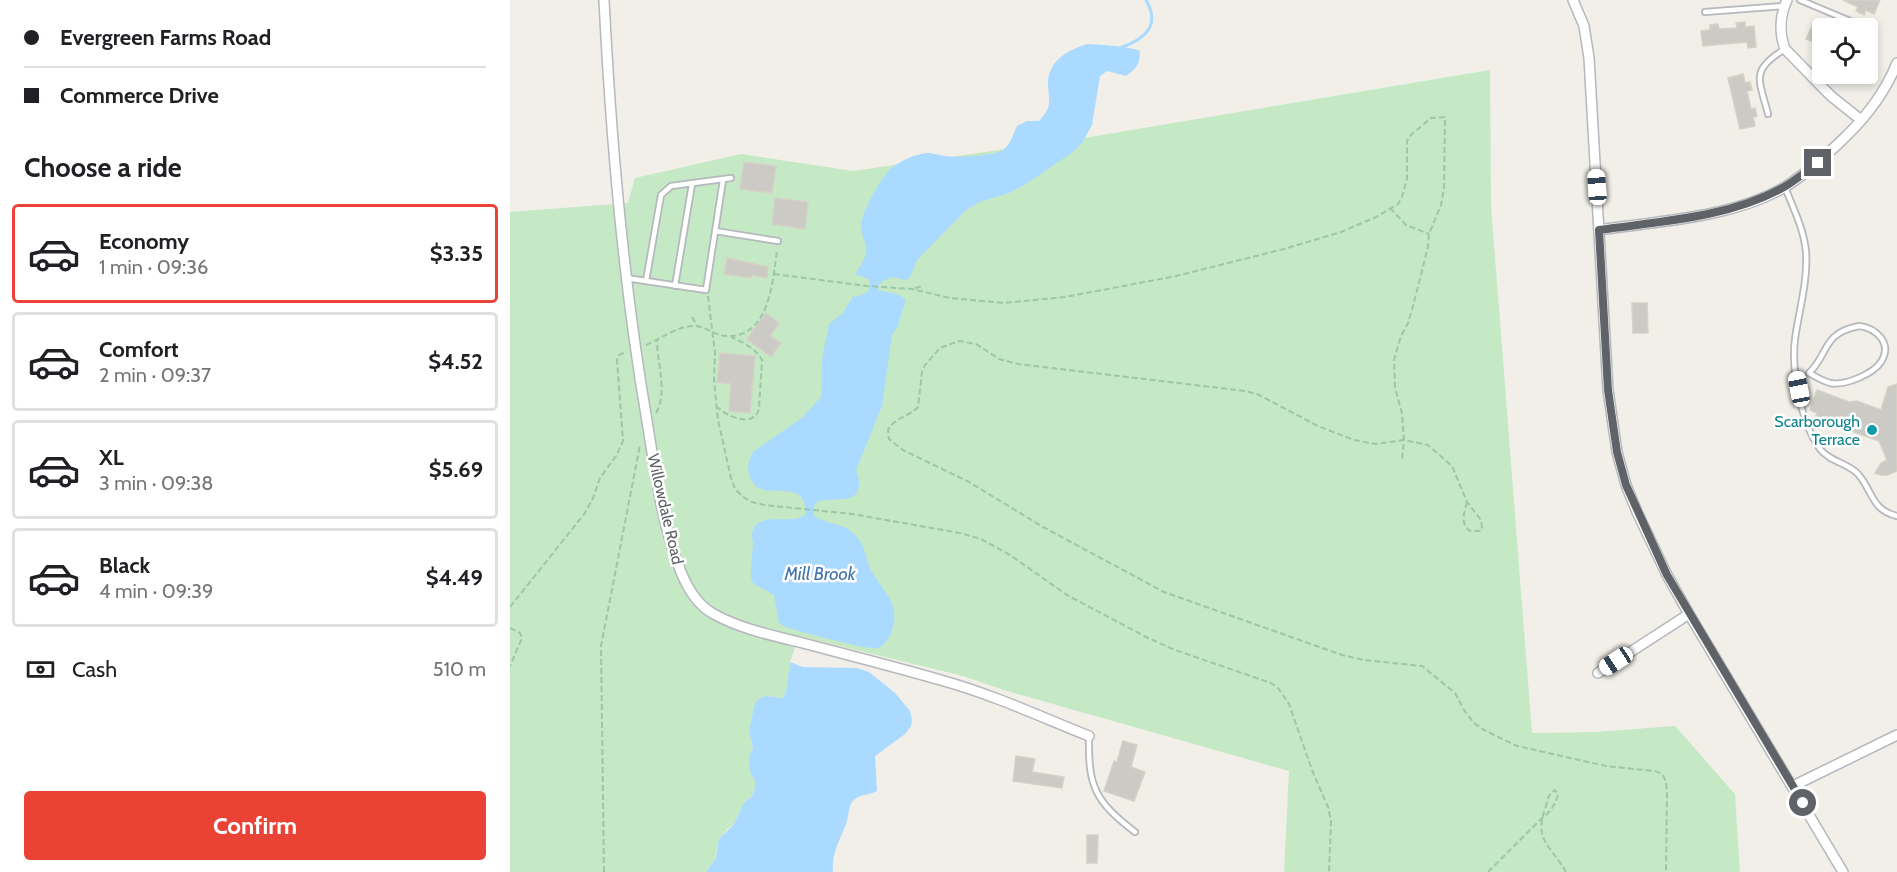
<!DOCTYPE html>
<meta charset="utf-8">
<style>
:root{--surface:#fff;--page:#f6f6f6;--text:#202124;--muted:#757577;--line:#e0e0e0;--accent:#ea4335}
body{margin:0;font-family:Cabin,sans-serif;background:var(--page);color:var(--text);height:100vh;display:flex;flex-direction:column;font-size:22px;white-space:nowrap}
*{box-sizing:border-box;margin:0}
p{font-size:20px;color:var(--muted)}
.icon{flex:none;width:33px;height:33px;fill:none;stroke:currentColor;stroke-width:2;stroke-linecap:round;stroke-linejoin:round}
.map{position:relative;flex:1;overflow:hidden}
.details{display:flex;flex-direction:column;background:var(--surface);width:510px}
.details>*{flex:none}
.hud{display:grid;align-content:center;height:132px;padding:0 24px;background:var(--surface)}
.buttons{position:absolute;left:1302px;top:18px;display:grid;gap:12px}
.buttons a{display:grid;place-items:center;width:66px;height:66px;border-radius:6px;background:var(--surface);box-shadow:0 3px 9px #0003;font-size:30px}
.end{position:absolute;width:27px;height:27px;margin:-14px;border:8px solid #5f6368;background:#fff;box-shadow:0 0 0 3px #fff}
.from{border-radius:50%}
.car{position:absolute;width:18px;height:36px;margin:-18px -9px;border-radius:8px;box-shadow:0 0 4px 2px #0007;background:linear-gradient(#fff 24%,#345 0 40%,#fff 0 76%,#345 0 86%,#fff 0)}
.hud b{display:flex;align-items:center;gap:21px;height:57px;font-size:22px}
.hud b+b{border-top:2px solid var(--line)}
.hud i{width:15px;height:15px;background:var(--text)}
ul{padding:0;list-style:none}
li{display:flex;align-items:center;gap:18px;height:99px;margin:0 12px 9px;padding:0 12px;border:3px solid var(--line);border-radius:6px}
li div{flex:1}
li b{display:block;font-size:22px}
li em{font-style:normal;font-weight:700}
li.current{border-color:var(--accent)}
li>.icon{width:54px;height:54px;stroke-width:1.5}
h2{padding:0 24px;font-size:27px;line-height:72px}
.pay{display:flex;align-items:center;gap:15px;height:66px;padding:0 24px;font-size:22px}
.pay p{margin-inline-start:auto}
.action{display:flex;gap:12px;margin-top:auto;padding:12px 24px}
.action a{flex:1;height:69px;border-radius:6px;background:var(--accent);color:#fff;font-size:24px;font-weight:700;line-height:69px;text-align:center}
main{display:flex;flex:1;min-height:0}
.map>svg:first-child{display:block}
.green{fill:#c5e8c5}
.water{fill:#aadaff}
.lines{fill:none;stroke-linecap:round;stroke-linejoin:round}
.stream{stroke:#aadaff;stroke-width:3}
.building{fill:#cccac5;stroke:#d6d1c6;stroke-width:1.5}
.service-casing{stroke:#b5b8bc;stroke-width:8}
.minor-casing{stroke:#b5b8bc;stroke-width:12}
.path{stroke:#9cc7a9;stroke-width:2;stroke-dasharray:6 3;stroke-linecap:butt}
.service{stroke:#fff;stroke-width:4.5}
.minor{stroke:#fff;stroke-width:9}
.route{stroke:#5f6368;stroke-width:8}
.culture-dot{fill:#0f9aa8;stroke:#fff;stroke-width:2}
.labels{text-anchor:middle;stroke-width:5;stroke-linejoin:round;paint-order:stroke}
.culture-label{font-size:16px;fill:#0d838f;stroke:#fff;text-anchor:end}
.street-label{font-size:16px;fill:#5f6368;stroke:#fff}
.water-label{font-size:18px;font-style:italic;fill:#4174aa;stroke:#fff}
</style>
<main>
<section class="details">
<div class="hud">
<b><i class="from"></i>Evergreen Farms Road</b>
<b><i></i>Commerce Drive</b>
</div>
<h2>Choose a ride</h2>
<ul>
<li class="current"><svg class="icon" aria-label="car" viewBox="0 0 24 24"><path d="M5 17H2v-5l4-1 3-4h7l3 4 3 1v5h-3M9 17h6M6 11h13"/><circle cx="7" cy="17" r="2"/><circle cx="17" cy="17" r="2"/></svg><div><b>Economy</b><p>1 min · 09:36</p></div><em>$3.35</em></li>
<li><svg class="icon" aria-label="car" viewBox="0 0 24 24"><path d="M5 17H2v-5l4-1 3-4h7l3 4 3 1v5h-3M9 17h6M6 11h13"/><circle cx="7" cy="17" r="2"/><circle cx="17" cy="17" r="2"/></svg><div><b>Comfort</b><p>2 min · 09:37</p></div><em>$4.52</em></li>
<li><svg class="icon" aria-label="car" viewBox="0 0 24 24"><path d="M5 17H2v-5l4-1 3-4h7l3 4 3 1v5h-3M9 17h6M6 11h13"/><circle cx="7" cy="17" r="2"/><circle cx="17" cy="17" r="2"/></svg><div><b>XL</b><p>3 min · 09:38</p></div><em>$5.69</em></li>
<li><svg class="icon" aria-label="car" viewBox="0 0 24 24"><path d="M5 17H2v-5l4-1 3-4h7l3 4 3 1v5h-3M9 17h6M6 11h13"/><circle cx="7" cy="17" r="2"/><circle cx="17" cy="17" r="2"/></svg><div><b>Black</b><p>4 min · 09:39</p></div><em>$4.49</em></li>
</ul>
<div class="pay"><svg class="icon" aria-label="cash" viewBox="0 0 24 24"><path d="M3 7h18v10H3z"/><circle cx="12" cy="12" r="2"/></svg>Cash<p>510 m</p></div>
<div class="action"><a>Confirm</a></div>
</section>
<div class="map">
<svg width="1387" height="872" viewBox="0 0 1387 872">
<rect width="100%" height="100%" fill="#f1efe8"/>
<path class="green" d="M980 70 981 206 1022 733 1085 732 1165 726 1225 794 1230 872H774L779 771 494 690 453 676 289 636 280 662 276 692 273 698 256 696 239 731 243 749 239 756 241 774 245 781V788L242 796 234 803 224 824 216 830 207 846 206 858 196 872H0V212L118 203 125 178 231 154 343 171 580 137Z"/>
<path class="water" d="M577 44C592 45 618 46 630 51 630 64 626 69 616 76L597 71 590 76 582 125 572 143 563 152 516 184 499 193 469 202 455 211 407 260 400 277 396 280 382 277 369 283 368 290 390 295 396 300 387 328 382 334 372 406 346 470C348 475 349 479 349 484 349 506 322 496 307 502L304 506V516C315 524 332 523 342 532 354 541 355 556 360 568 371 591 391 601 382 630 380 637 375 645 368 648 360 651 288 631 275 627L269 623 264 595C238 579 240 589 242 557 242 552 243 548 243 543 243 540 241 537 242 534 246 509 282 526 295 515 295 509 296 502 291 497 277 484 250 500 241 479 236 469 238 461 243 452L293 417 311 397 312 358 319 324 333 313 343 296 347 297 359 291 360 280 345 274C351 265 358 256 356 245 354 239 351 233 351 227 351 213 372 175 383 167 392 160 406 154 417 153 424 153 428 155 435 156 445 158 485 156 493 150 501 144 503 134 507 126L517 121H529C544 105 538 100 538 81 540 59 559 50 577 44Z
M280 662 293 667 347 668 359 672 385 693 400 711 402 720 401 726 395 734 365 756 367 791C360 795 351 794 345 799 338 805 339 813 337 821 331 839 321 852 323 872H196L206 858 209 839 224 824 234 803 242 796 245 788V781L241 774 239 766V756L243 748 239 731 245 703 250 698 256 696 273 698 276 692Z"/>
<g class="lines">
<path class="stream" d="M610 48C635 39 651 26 636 0"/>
</g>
<path class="building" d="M1333 0H1370L1364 14 1356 10 1354 15 1346 11 1348 7Z
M1235 22V27L1244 26 1246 47 1238 48 1237 42 1193 46 1191 31 1200 30V25L1208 24 1209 29 1227 28 1226 23Z
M1303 24 1312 28V45L1296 39Z
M1233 74 1235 83 1240 82 1242 90 1237 91 1241 109 1245 108 1247 116 1243 117 1245 126 1230 129 1218 78Z
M234 162 266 166 262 193 230 189Z
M265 198 298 202 295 229 262 224Z
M217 258 258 267 257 278 242 275V278L214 274Z
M1122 303H1137L1138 333H1123Z
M256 313 269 323 260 336 271 343 261 357 237 339Z
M210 353 245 356 240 413 219 411 221 384 207 382Z
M1387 384V471L1377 475H1371L1365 473 1371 463 1377 460 1369 441 1305 418 1307 413 1300 410 1307 390 1339 402 1347 401 1371 410 1378 387Z
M613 741 627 745 621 767 635 772 624 801 594 791 604 761 607 762Z
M506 756 525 759 522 772 554 777 552 788 503 781Z
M577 835H588L587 863H577Z"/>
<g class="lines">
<g class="service-casing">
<path id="service" d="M1290 0 1352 26
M1195 12 1274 6
M1258 114C1249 79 1240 70 1275 49
M1275 187C1283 208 1294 229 1296 252 1298 281 1289 310 1285 339 1281 371 1291 423 1310 449 1320 462 1338 463 1348 474 1363 491 1361 510 1387 516
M205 231 268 241
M116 278 196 290 213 180
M136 281 151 195 161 186 221 178
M165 286 182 184
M1349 326C1366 328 1383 343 1371 362 1363 374 1335 386 1320 383 1313 381 1306 377 1299 373 1319 354 1312 333 1349 326Z
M579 736C578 787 585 801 625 832"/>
</g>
<g class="minor-casing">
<path id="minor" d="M94 0C101 141 113 282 137 421 145 470 152 526 171 572 177 587 187 604 202 613 228 628 260 635 289 642 338 655 386 667 434 681 484 695 531 717 579 736
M1063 0 1074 26 1079 58 1098 390 1107 452 1116 485 1127 512 1157 575 1179 614 1333 872
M1277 0C1270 15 1269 33 1275 49L1321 96 1351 120
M1089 230C1149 221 1222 218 1275 187 1294 175 1312 159 1328 144 1352 122 1375 93 1387 63
M1088 673 1179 614
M1283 786 1387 735"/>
</g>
<path class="path" d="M880 208 896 225 919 234
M264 274 357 286 402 289 440 298 494 303 555 297 666 276 774 249 831 232 866 217 888 204 892 197 897 179V141L901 135 921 118 935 117 934 188 931 205 919 234 918 247 903 306 898 323 891 336 884 360 885 387 892 414 894 440 892 460
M405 288 413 286
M198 296 205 353 204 380 208 420 221 478 225 489 233 497 242 502 254 505 342 514 450 533 471 539 500 555 557 595 636 637 665 650 761 683 768 688 779 704 802 770 818 807 821 821 819 872
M182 317 187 326
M136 345C150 339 166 327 182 326 195 325 204 336 217 336 260 338 263 279 267 250
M206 406C216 416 243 429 249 409L252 360C246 349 233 342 221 337
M146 413C158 392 147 363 147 340
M957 502C954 513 950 524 960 531H970L972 528 971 520 957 502 942 466 918 445 894 440 866 444 844 440 808 426 747 394 735 391 508 364 489 359 466 344 449 341 430 348 415 365 412 372 408 407C399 417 385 417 378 430L379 439 393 450 459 482 533 527 654 592 832 655 854 660 912 666 945 693 954 710 964 723 974 730 1007 746 1096 766 1144 771C1156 773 1156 782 1157 793L1156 872
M0 607 75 513 83 498 90 478 106 456 113 441 107 360 109 355 116 352
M0 628 10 633 12 638 0 666
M94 872 91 646 130 445
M978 872 1031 819C1039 814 1046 804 1048 794L1045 790C1038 794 1038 799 1036 806 1023 841 1040 844 1056 872"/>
<use href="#service" class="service"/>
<use href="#minor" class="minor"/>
</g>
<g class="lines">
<path class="route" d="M1293 803 1157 575 1116 485 1107 452 1098 390 1089 230C1151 221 1218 218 1274 187 1285 181 1296 171 1308 163"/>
</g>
<circle class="culture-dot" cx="1362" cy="430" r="6"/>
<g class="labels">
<g class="culture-label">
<text x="1350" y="427">Scarborough<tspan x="1350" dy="18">Terrace</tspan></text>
</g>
<g class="street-label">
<text transform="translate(156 509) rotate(77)" y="6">Willowdale Road</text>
</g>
<g class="water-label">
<text x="310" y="580">Mill Brook</text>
</g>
</g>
</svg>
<div class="buttons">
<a><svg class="icon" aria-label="locate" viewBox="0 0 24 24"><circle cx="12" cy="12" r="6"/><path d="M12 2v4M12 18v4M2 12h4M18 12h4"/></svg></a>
</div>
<i class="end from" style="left:1293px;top:803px"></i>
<i class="end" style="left:1308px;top:163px"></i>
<i class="car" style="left:1087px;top:187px;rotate:356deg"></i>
<i class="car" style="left:1289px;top:389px;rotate:349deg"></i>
<i class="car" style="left:1106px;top:661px;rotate:237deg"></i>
</div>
</main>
